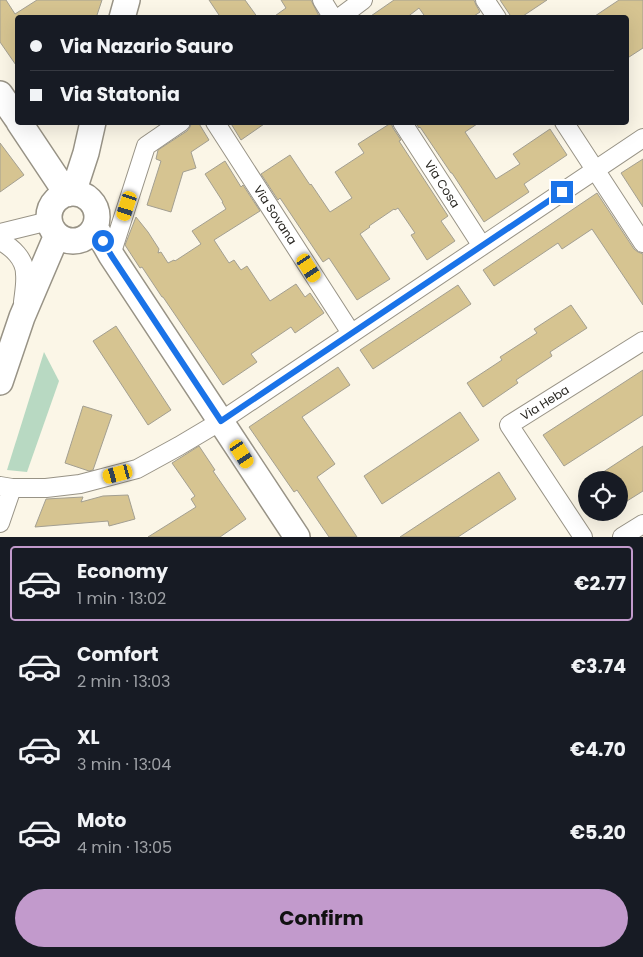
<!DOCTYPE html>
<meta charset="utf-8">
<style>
:root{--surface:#171b24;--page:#20242c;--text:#f1f3f6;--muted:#9ea1a6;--line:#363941;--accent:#c29acc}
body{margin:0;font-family:Poppins,sans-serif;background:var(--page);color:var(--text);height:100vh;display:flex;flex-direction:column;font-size:19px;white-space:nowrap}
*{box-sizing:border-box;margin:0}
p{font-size:16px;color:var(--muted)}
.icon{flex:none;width:28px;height:28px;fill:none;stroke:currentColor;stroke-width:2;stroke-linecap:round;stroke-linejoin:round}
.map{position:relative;height:537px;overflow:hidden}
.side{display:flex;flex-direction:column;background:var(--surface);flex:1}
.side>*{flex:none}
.banner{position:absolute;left:15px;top:15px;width:614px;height:110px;border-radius:5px;box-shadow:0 5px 20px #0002;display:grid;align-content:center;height:110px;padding:0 15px;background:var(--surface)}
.controls{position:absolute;left:578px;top:471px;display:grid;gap:10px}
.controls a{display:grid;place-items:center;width:50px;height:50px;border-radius:50%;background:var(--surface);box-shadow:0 5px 20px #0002;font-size:25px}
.end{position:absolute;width:22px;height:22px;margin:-11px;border:6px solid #1a73e8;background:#fff;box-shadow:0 0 0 2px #fff}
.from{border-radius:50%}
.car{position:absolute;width:15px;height:30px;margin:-15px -8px;border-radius:6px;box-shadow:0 0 4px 1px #0007;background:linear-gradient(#f5c518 24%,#345 0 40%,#f5c518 0 76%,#345 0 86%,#f5c518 0)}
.banner b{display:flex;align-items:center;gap:18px;height:48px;font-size:19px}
.banner b+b{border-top:1px solid var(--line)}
.banner i{width:12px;height:12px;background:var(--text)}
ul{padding:9px 0 0;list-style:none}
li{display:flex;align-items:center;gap:15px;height:75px;margin:0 10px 8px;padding:0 5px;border:2px solid transparent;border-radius:5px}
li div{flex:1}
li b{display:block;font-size:19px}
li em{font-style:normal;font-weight:700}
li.active{border-color:var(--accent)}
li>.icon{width:45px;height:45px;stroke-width:1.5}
.button{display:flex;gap:10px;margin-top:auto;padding:10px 15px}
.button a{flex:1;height:58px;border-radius:30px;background:var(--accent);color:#111;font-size:20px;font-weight:700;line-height:58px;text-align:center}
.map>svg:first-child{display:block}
.green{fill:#b8d9c2}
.building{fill:#d6c491;stroke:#a39f91}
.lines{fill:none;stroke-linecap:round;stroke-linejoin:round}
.street-casing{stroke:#989386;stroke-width:20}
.secondary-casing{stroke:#989386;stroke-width:28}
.street{stroke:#fff;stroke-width:18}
.secondary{stroke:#fff;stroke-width:25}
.route{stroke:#1a73e8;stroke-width:6}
.labels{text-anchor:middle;stroke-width:4.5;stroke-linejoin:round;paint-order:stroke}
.street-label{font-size:12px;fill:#26241f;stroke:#fff}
</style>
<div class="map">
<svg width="643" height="537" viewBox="0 0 643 537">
<rect width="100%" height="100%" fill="#fbf6e7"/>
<path class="green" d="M44 352 59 381 27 472 7 470Z"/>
<path class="building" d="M0 0H6L15 14 37 0H102L96 18H17L18 68 0 42Z
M209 0H245L258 18H221Z
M281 0H311L320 18H272L286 8Z
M394 0H474L476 5 480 12 471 18H426L419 8 406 18H368Z
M500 0H547L520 18H512Z
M619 0H643V48L626 59V18H592Z
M192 122H198L209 140 191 152 196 168 183 172 171 212 147 205 161 161 156 159 158 150 187 131 190 127Z
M230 122H267L241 140Z
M415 122H480L465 132 496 179 520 164 513 154 550 129 567 155 524 184 529 192 484 222 452 173H451L420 127 419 128Z
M391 123 393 128 401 140 399 141 448 216 441 221 455 241 427 260 411 235 415 233 398 208 395 210 394 209 369 226 370 227 360 234 390 279 357 300 329 258 323 262 280 198 278 200 261 174 290 155 310 185 311 184 330 212 352 198 335 172 364 153 358 144Z
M0 143 24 175 0 192Z
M643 159V207L621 173Z
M225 161 241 187 243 185 260 211 214 240 229 263 234 260 241 270 247 266 270 301 296 284 305 297 310 293 324 313 295 333 291 327 251 354 257 362 223 385 163 297H162L142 267 140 268 125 245 136 217 148 232 159 249 158 253 161 252 168 263 174 260 175 261 201 244 192 231 226 209 222 202H223L205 174Z
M597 193 634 249 638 252 643 254V305L592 229 562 249 558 243 494 286 483 270Z
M458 285 471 304 373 369 360 350Z
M571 305 587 328 550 352 552 356 516 380 518 383 483 407 467 383 502 360 500 357 537 333 534 329Z
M116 326 171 410 148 425 93 341Z
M338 367 350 385 302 417 335 464 317 477 357 537H329L297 490 294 492 249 427Z
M643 370V415L564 466 543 435Z
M83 406 112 415 93 470 89 471 65 463Z
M460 412 479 440 382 504 364 476Z
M199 446 215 470 213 471 246 519 220 537H148L196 507 191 499 195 496 172 463Z
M643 446V491L619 506V480H591Z
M499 472 516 499 458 537H400Z
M128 495 135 519 109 526 108 521 35 527 46 499 83 497 81 502 103 496Z"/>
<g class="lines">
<g class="street-casing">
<path id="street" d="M322 0 333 18
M485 0 497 18
M339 18 363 0
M215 122 351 333
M402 122 482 246
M564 122 643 243
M0 233 49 221
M0 241C12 247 25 259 25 274 26 283 24 293 23 302
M111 255 146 146 181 122
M0 486 12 488H46L80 484 137 469 179 446 221 421 643 138
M0 523 12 488
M583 537 509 425 643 341
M622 537 643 524"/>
</g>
<g class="secondary-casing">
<path id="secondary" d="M122 18 127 0
M0 94 18 120
M19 122 67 194
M73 193 86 153 93 122
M49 217a24 24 0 1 1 48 0a24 24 0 1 1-48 0Z
M95 227 111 255 297 537
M0 382 22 317 57 235"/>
</g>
<use href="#street" class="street"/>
<use href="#secondary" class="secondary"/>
</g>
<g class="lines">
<path class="route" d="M103 241 111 255 221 421 562 192"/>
</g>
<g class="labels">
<g class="street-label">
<text transform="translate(442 184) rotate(57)" y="4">Via Cosa</text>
<text transform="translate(275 215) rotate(57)" y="4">Via Sovana</text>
<text transform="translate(545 403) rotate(-32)" y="4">Via Heba</text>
</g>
</g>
</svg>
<div class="controls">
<a><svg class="icon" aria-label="locate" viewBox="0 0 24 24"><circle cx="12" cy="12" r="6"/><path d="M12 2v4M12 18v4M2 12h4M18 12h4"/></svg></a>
</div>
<i class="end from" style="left:103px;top:241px"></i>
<i class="end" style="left:562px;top:192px"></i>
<i class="car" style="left:127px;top:206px;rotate:198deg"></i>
<i class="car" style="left:309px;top:268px;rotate:147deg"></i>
<i class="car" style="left:242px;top:454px;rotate:147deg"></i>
<i class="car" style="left:118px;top:474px;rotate:255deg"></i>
<div class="banner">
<b><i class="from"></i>Via Nazario Sauro</b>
<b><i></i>Via Statonia</b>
</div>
</div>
<section class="side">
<ul>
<li class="active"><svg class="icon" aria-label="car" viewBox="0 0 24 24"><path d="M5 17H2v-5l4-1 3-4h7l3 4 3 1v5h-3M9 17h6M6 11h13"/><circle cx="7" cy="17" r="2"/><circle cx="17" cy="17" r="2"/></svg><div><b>Economy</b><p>1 min · 13:02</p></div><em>€2.77</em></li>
<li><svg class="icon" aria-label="car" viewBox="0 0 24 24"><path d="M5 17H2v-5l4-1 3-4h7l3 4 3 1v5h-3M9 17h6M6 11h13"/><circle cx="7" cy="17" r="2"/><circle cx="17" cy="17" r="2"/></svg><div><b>Comfort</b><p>2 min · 13:03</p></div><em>€3.74</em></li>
<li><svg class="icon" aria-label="car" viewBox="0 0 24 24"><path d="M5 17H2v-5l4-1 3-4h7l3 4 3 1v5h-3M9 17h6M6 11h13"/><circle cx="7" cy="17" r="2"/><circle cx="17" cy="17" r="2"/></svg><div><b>XL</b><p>3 min · 13:04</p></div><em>€4.70</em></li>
<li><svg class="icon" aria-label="car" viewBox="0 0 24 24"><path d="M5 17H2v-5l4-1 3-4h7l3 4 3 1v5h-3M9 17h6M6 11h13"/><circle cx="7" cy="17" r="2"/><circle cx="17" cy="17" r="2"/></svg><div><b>Moto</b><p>4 min · 13:05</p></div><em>€5.20</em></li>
</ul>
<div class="button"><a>Confirm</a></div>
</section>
